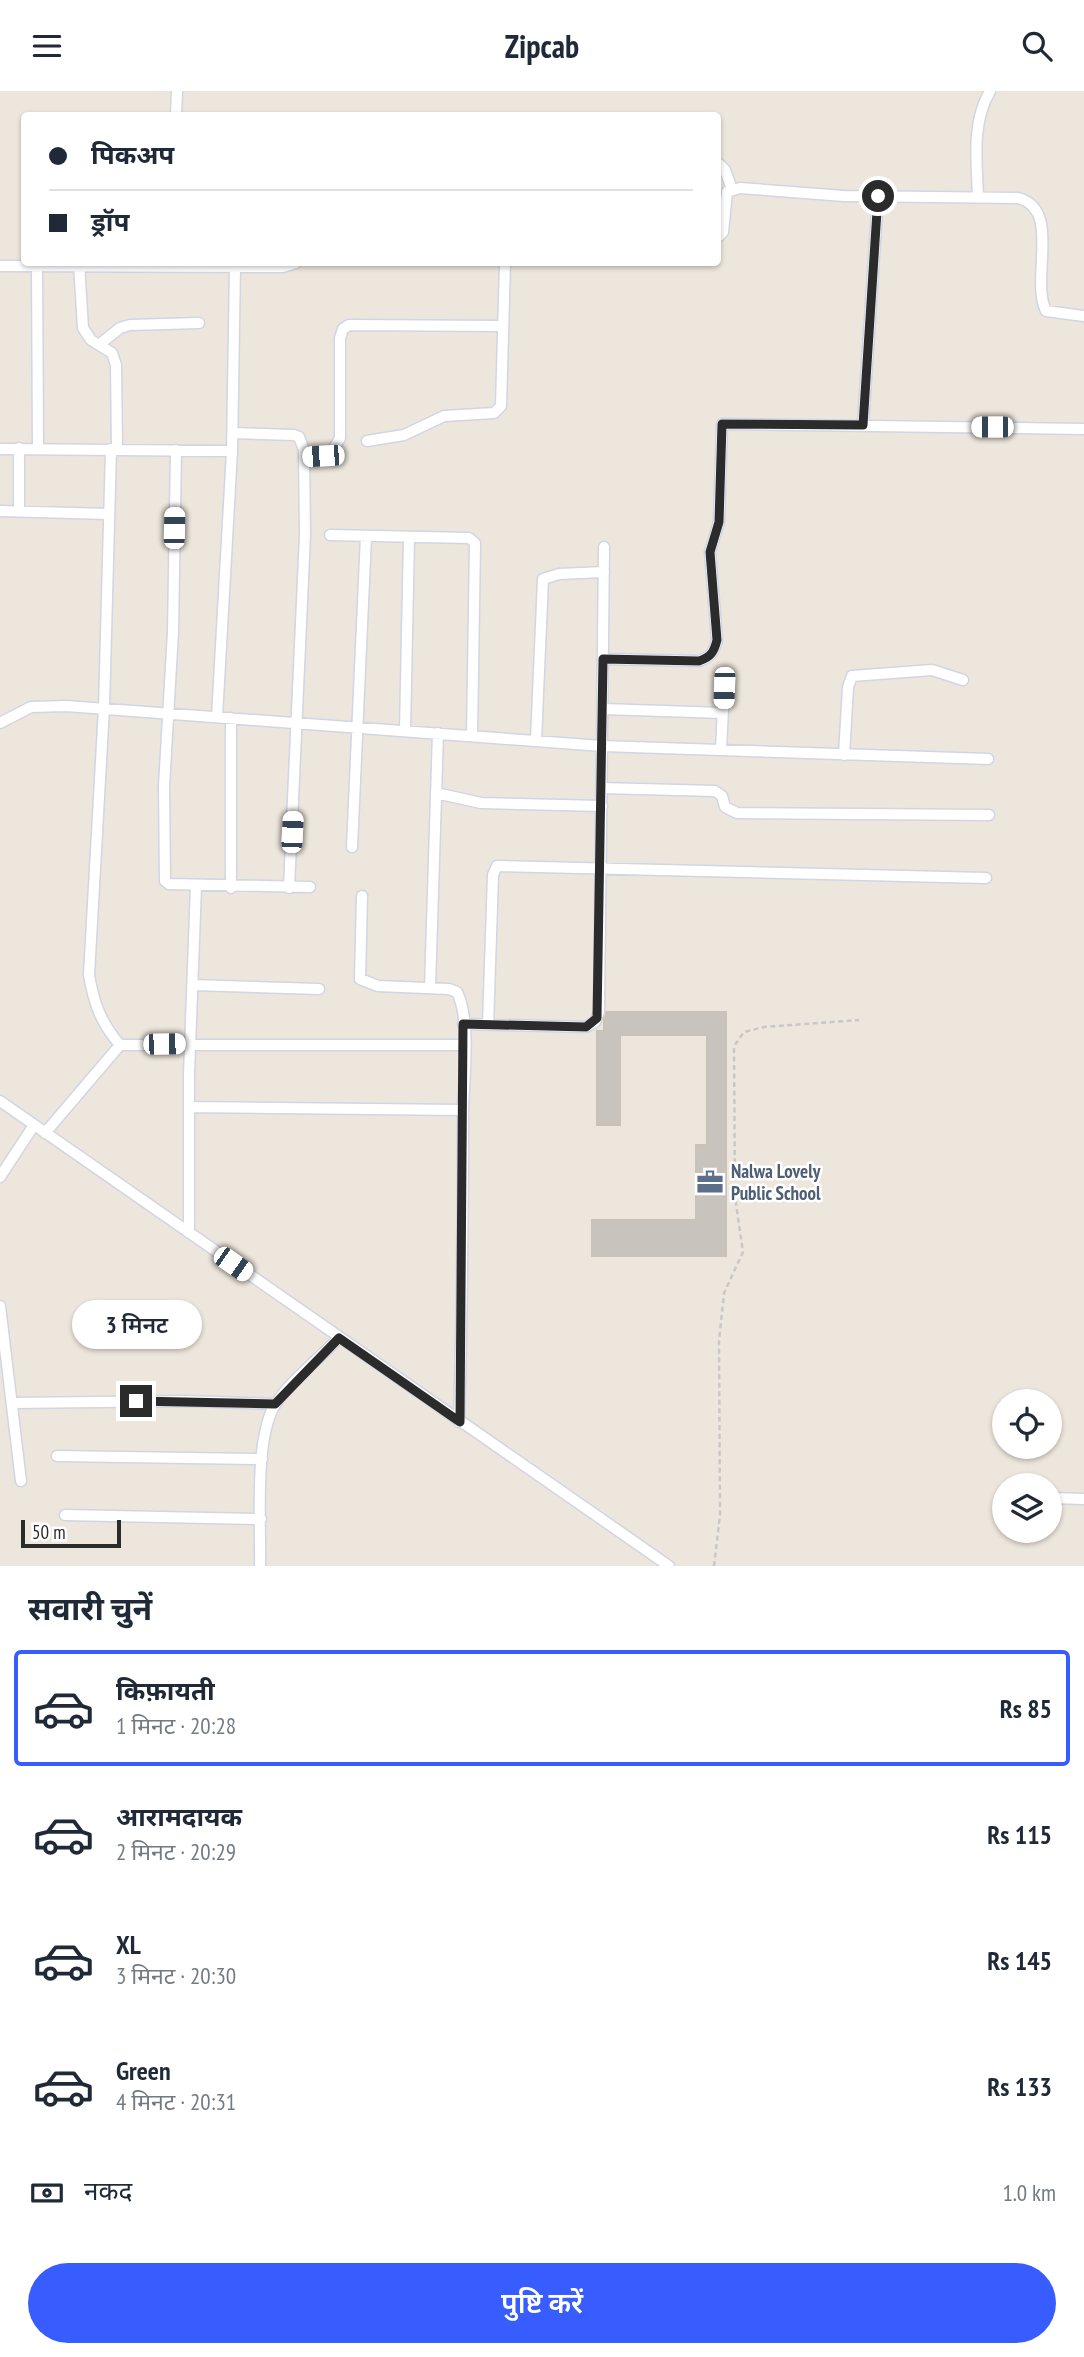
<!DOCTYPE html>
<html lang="hi">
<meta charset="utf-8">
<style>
:root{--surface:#fff;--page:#f2f2f3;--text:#1f2937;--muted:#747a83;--line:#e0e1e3;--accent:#375cff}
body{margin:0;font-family:"PT Sans Narrow","Noto Sans Devanagari",sans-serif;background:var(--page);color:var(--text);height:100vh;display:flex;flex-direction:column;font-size:26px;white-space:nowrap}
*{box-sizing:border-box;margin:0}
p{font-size:23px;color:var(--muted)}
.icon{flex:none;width:38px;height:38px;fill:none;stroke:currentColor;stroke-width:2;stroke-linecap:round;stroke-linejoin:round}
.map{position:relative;height:1475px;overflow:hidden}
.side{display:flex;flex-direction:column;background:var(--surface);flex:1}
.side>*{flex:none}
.guide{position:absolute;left:21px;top:21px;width:700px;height:154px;border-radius:7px;box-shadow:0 2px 5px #0004;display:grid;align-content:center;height:154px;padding:0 28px;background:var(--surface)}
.buttons{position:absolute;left:992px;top:1298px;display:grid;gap:14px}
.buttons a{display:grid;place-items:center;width:70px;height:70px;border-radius:50%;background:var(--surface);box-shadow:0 2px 5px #0004;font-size:35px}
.scale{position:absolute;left:21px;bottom:18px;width:100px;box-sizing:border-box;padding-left:7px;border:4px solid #2b2b2b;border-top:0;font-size:19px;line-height:24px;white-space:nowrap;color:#2b2b2b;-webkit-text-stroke:5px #fff;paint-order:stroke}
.end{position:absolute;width:32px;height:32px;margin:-16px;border:9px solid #2b2b2b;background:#fff;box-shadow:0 0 0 4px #fff}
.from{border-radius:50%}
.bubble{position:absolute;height:49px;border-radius:24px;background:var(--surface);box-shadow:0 2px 5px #0004;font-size:23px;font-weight:600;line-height:49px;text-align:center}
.car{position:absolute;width:21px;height:42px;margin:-21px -10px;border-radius:9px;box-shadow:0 0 5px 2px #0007;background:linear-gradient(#fff 24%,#345 0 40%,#fff 0 76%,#345 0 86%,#fff 0)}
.guide b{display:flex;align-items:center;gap:24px;height:66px;font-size:26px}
.guide b+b{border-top:2px solid var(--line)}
.guide i{width:18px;height:18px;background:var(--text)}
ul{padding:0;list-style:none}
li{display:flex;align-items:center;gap:21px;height:116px;margin:0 14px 10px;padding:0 14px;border:4px solid transparent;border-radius:7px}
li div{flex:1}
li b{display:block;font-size:26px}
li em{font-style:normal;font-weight:600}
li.current{border-color:var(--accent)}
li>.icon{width:63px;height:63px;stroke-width:1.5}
h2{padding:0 28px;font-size:32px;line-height:84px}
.pay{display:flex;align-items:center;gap:18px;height:77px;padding:0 28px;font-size:26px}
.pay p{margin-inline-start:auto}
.primary-button{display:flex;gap:14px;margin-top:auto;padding:14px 28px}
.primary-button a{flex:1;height:80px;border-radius:42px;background:var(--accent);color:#fff;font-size:28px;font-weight:600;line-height:80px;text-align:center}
header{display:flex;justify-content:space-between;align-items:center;height:91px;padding:0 28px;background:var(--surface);font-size:32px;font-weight:600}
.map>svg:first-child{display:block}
.building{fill:#c8c3bc;stroke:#c9c2b6;stroke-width:2}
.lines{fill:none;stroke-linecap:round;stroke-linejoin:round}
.street-casing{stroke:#d1d5e4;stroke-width:13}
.path{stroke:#c8c8c8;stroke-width:2.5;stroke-dasharray:5 3.5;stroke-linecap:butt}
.street{stroke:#fff;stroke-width:10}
.route{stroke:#2b2b2b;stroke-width:9}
.labels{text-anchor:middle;stroke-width:5;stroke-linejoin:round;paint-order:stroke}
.service-label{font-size:19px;font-weight:bold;fill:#4e5e75;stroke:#fff;text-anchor:start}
</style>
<header><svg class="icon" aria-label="menu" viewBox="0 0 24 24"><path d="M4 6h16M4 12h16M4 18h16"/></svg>Zipcab<svg class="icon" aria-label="search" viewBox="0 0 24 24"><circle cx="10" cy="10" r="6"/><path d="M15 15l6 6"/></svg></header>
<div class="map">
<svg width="1084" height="1475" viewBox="0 0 1084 1475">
<rect width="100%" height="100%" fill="#ede6dc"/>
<path class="building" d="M604 921H726V1165H592V1129H696V1054H707V944H620V1034H597V940H604Z"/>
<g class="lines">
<g class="street-casing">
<path id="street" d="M176 24 177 0
M718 72 725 79 732 98
M978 107C977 70 971 33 990 0
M718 146 723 141 727 101 740 97 844 105 1018 107C1062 118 1030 188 1046 220L1084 225
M79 172 83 237 91 249 112 262 116 274 117 358
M0 175 283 176 296 172
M37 175 38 357
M100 253 120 237 130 234 199 232
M863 334 878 105
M233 342 294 344 299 346 304 359 305 444 289 797
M367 350 404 344 444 325 494 322 501 315 505 172
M19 357V420
M0 358 232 360
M111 358 104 617 89 884C94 913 101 932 120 954
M176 359 173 541 164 695 165 790 169 793 310 796
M304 365 331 363 340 347V247L343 238 349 234 503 235
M0 420 109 423
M330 444 469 447 475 452 472 645
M603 568 699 570C711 566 714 561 717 549L710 461 719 431 722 333 1084 338
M603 618 723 622
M217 626 232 360 235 175
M0 632 31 616 66 615 602 655 988 668
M405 639 409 447
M536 649 543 488 559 483 604 481
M721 659 724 597
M844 664 848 596 852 585 932 579 963 589
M602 697 715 700 722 705 725 716 737 722 989 724
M436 702 481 712 602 715
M352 756 366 445
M231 797V627
M362 805 360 888 378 895 449 898 457 901C471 929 464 986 463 1017 463 1122 462 1227 459 1331
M193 894 319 898
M430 896 438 642
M463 933 586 936 595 931 599 921 604 456
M488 934 493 784 497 775 986 787
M0 1010 669 1475
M189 1016 463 1019
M45 1042 120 954H464
M0 1086 34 1034
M189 1142V983L196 795
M0 1215 21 1390
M12 1312 185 1310 275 1313
M57 1365 262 1368
M1050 1407 1084 1408
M65 1424 261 1428
M260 1475C261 1434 254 1347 275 1314 288 1292 320 1267 339 1247"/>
</g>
<path class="path" d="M714 1475 720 1424 719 1250 724 1202 743 1161 735 1106 734 955 744 941 764 936 859 929"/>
<use href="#street" class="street"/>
</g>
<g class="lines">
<path class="route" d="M136 1310 275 1313 339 1247 460 1331 463 933 586 936 597 927 603 568 699 570C711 566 714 561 717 549L710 461 719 431 722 333 863 334 878 105"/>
</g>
<defs>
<g id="office-bare" transform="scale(2.1)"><path d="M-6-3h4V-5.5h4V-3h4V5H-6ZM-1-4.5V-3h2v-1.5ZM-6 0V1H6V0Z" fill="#5c6f8a" stroke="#fff" stroke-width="2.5" paint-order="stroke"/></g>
</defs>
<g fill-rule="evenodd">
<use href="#office-bare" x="710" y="1091"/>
</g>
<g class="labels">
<g class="service-label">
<text x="731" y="1087">Nalwa Lovely<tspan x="731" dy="22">Public School</tspan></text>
</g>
</g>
</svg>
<div class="buttons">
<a><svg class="icon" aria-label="locate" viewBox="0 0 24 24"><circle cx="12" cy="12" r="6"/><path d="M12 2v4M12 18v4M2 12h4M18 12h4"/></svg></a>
<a><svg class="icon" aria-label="layers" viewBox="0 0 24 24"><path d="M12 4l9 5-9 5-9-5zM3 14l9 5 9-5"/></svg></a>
</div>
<div class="scale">50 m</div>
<i class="end from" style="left:878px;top:105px"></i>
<i class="end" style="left:136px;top:1310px"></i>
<div class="bubble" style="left:72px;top:1209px;width:130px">3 मिनट</div>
<i class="car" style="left:992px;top:336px;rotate:270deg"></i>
<i class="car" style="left:323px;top:365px;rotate:267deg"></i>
<i class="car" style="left:174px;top:437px;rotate:1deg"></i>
<i class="car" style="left:724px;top:597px;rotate:182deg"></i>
<i class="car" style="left:292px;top:741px;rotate:3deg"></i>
<i class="car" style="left:164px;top:953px;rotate:89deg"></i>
<i class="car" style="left:233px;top:1173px;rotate:125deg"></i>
<div class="guide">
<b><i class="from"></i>पिकअप</b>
<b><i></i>ड्रॉप</b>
</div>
</div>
<section class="side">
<h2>सवारी चुनें</h2>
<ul>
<li class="current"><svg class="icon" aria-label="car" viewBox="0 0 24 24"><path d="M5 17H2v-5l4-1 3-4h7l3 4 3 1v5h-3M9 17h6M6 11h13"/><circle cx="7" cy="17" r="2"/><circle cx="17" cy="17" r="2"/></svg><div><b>किफ़ायती</b><p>1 मिनट · 20:28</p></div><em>Rs 85</em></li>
<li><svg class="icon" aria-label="car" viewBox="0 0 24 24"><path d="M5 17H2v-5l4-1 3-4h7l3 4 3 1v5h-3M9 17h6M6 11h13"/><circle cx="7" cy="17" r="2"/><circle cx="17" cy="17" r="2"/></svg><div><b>आरामदायक</b><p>2 मिनट · 20:29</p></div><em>Rs 115</em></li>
<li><svg class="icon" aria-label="car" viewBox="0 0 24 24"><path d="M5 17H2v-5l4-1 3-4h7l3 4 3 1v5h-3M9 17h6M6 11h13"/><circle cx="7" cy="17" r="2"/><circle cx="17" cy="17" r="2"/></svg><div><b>XL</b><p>3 मिनट · 20:30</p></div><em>Rs 145</em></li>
<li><svg class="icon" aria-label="car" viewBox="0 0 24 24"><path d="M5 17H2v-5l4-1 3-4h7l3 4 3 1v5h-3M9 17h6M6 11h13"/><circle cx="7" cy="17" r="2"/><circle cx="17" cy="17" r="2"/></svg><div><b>Green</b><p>4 मिनट · 20:31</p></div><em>Rs 133</em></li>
</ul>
<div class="pay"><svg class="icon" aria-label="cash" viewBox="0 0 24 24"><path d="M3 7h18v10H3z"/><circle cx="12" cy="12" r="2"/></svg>नकद<p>1.0 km</p></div>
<div class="primary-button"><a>पुष्टि करें</a></div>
</section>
